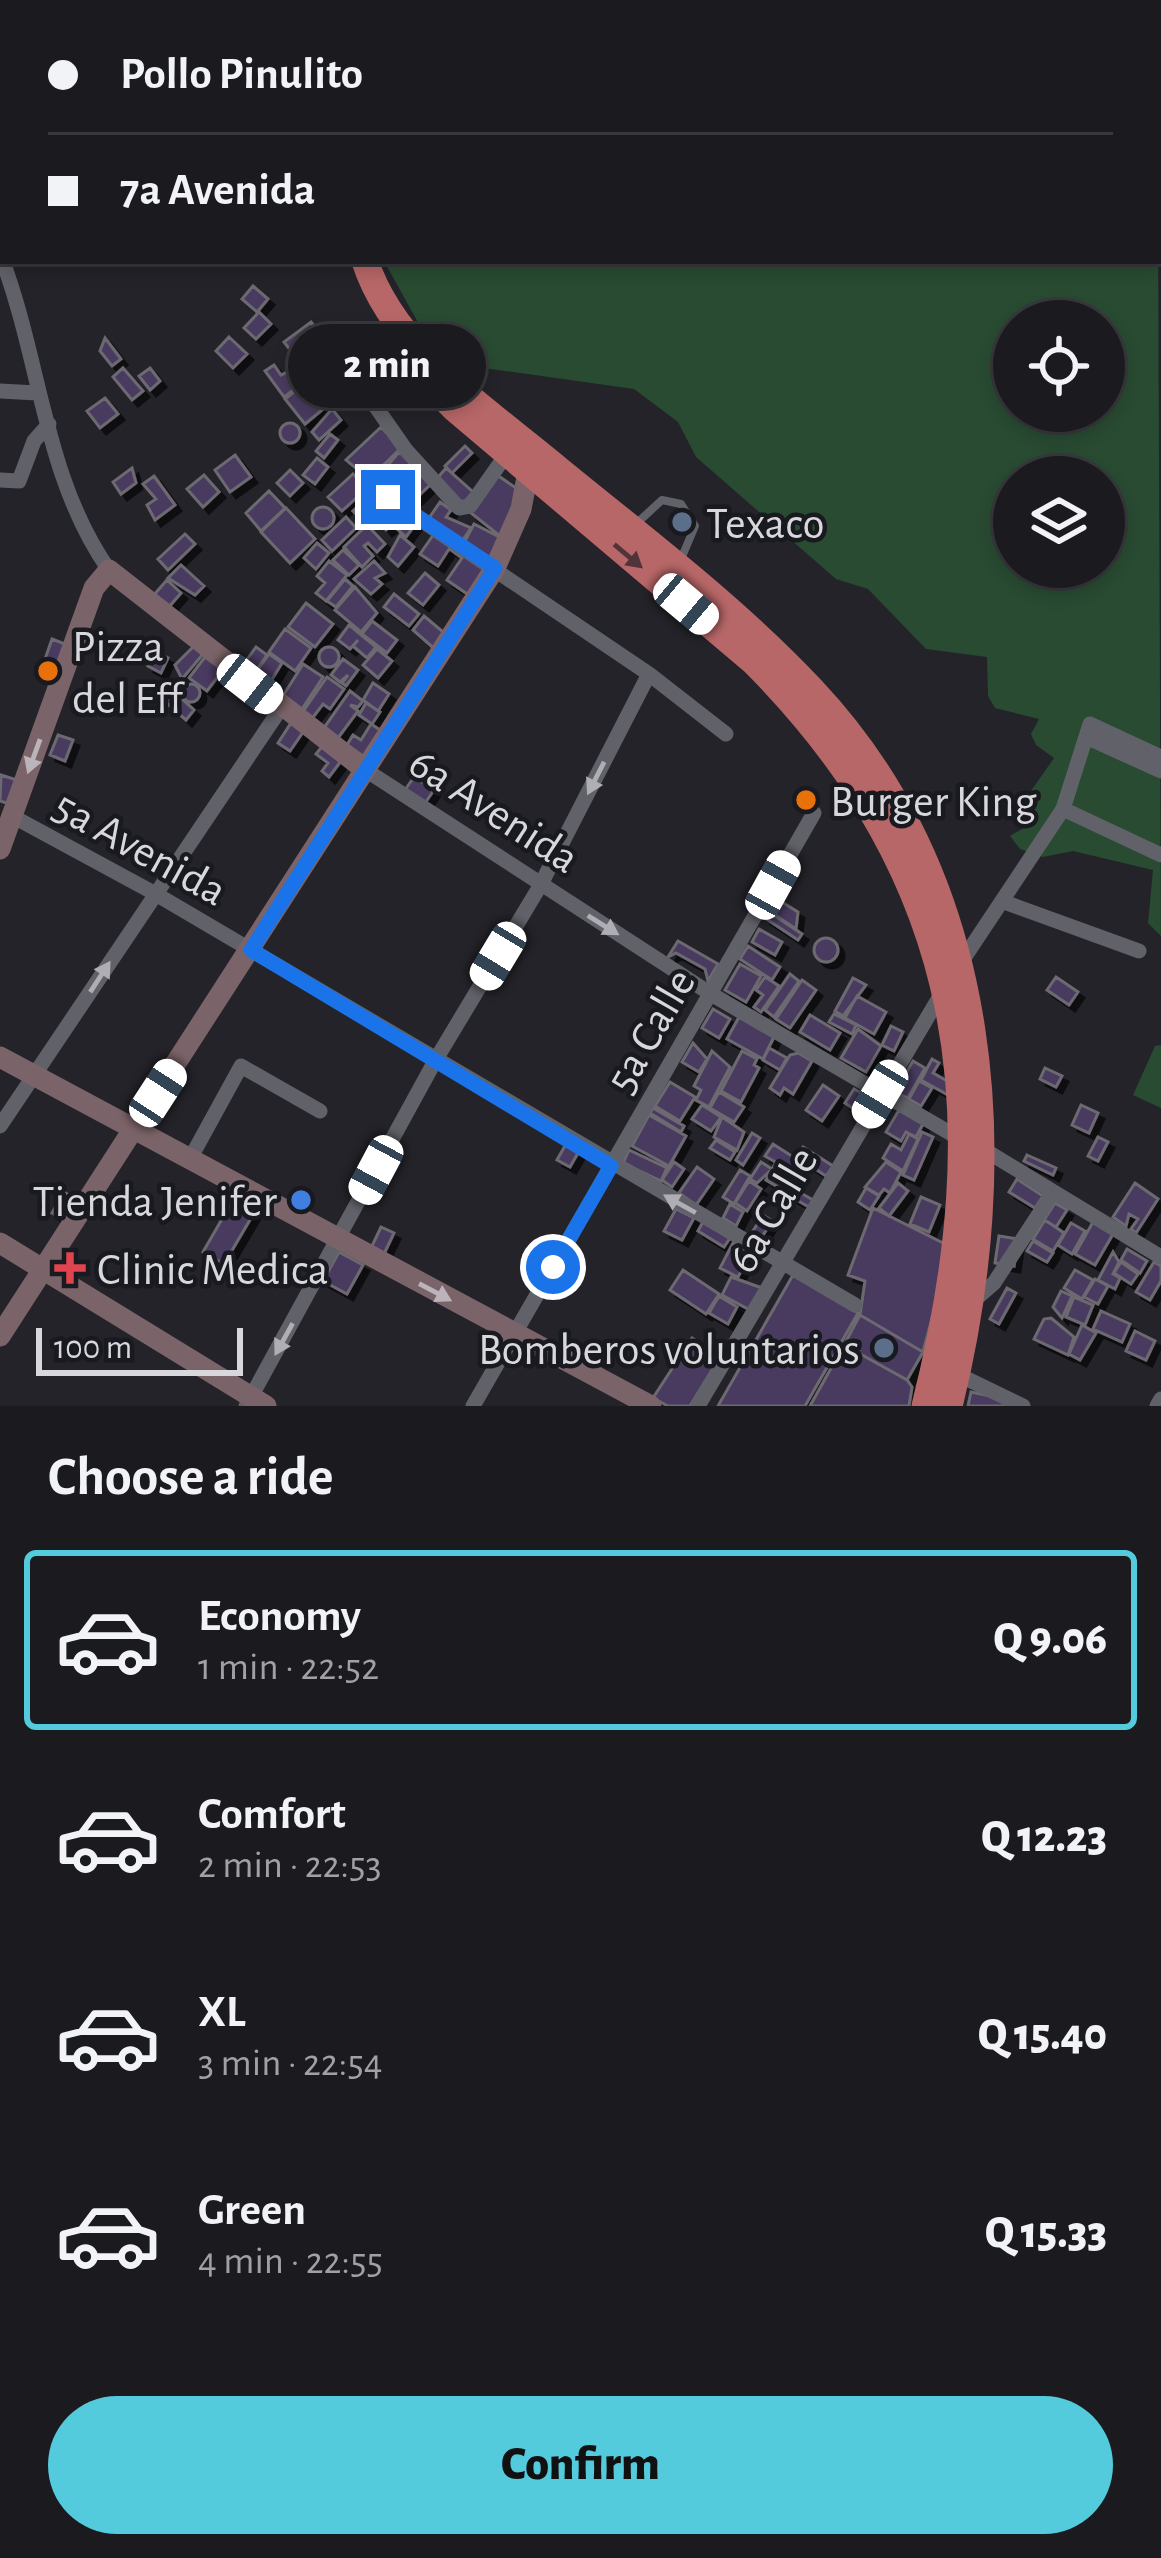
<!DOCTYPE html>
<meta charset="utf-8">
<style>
:root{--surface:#1a1a1f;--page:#27272c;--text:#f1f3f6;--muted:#9fa1a4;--line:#38383d;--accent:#54cadd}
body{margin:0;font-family:"Alegreya Sans",sans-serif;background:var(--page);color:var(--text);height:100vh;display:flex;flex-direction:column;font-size:45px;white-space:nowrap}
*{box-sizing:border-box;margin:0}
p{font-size:39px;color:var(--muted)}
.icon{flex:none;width:66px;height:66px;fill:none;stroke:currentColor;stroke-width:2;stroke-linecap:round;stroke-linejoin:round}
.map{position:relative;height:1406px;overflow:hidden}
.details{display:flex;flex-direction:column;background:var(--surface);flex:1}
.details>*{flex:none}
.top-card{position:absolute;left:0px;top:0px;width:1161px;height:264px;box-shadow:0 6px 18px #0003,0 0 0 3px var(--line);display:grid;align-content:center;height:264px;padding:0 48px;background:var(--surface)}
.fabs{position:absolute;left:993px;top:300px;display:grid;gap:24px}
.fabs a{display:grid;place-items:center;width:132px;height:132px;border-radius:50%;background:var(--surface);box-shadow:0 6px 18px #0003,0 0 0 3px var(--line);font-size:60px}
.scale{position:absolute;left:36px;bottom:30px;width:207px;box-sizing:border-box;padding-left:12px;border:6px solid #d7d7dc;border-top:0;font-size:33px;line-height:42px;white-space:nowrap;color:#d7d7dc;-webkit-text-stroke:9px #191920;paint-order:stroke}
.end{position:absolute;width:54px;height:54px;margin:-27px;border:15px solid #1a73e8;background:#fff;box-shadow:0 0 0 6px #fff}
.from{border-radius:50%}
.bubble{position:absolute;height:84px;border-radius:42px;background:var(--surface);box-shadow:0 6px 18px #0003,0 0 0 3px var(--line);font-size:39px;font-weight:800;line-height:84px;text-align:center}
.car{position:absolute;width:36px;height:72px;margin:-36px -18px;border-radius:15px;box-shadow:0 0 9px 3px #0007;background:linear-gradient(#fff 24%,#345 0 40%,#fff 0 76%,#345 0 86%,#fff 0)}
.top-card b{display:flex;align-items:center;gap:42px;height:114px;font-size:45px}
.top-card b+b{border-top:3px solid var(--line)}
.top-card i{width:30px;height:30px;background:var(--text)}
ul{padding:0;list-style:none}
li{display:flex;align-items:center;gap:36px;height:180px;margin:0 24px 18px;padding:0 24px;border:6px solid transparent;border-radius:12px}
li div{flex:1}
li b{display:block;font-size:45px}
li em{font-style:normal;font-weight:800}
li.current{border-color:var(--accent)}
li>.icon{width:108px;height:108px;stroke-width:1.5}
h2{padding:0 48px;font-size:54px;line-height:144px}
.action{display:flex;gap:24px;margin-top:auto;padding:24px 48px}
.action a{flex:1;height:138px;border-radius:72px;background:var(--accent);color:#111;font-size:48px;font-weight:800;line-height:138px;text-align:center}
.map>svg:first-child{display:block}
.green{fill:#294b32;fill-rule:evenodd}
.building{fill:#483a60;stroke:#6c6971;stroke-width:3;filter:url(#shadow)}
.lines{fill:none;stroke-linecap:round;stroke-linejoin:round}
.lane{stroke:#616269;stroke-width:8}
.street{stroke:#616269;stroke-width:15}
.secondary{stroke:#7b6469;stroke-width:21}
.highway{stroke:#b86768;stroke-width:27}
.oneway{fill:#513439}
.oneway2{fill:#bbb4ba}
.oneway3{fill:#aeaeb4}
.route{stroke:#1a73e8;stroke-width:15}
.service-dot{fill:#5c6f8a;stroke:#191920;stroke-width:4.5}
.food-dot{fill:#e8710a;stroke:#191920;stroke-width:4.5}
.shop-dot{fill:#3f7fe0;stroke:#191920;stroke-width:4.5}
.health-dot{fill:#e0444e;stroke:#191920;stroke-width:4.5}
.labels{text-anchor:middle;stroke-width:9;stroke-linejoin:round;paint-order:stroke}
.poi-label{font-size:45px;fill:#d7d7dc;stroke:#191920;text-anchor:start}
.street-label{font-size:45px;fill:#d7d7dc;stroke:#191920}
</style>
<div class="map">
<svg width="1161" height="1406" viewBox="0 0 1161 1406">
<defs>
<filter id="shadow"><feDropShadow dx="6" dy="6" stdDeviation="0" flood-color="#0009"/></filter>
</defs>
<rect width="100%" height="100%" fill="#232329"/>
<path class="green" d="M1158 217 1161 936 1148 923 1153 870 1073 851 1043 857 1020 849 1010 836 1027 826 1024 801 1054 758 1036 745 1031 734 1039 719 995 708 988 696 987 657 926 649 868 589 836 579 696 457 678 422 634 389 484 368 444 348 420 326 384 261H1158ZM1014 321H1104V411H1014ZM1014 477H1104V567H1014Z
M1161 1045V1108L1133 1095 1155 1046Z"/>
<path class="building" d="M253 286 268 299 257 312 242 299Z
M259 312 271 324 256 339 244 328Z
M311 322 335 354 309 374 284 342Z
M229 337 247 354 233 368 216 351Z
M105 338 121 359 112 366 100 351Z
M334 357 353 381 333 397 314 372Z
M274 365 281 375 300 366 309 378 284 397 265 371Z
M123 368 143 391 132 400 113 377Z
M150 368 160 381 150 390 139 376Z
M314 376 332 399 323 405 306 383Z
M303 385 322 410 305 424 285 399Z
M105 398 118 414 100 428 87 411Z
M332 409 341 420 319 440 312 432Z
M280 433a10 10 0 1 1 20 0a10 10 0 1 1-20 0Z
M381 427 401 448 369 479 346 460Z
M330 434 338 440 324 458 316 451Z
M465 446 472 453 452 473 445 466Z
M399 452 416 465 397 489 405 495 399 503 373 483Z
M235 455 251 477 230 492 215 470Z
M317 458 328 467 315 484 303 475Z
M132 468 136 483 121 494 113 482Z
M446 468 473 492 462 505 435 481Z
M290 470 303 483 290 496 277 483Z
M419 470 431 484 413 501 400 487Z
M353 474 367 488 342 511 328 497Z
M204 475 219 492 203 507 187 489Z
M497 475 516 488 512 515 500 536 471 513Z
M154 476 175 505 155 520 147 505 156 499 143 484Z
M375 490 385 502 364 522 353 511Z
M269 491 285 508 261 531 246 513Z
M440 502 451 510 446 517 471 528 460 544 427 521Z
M390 506 400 519 386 530 376 517Z
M312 518a11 11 0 1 1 22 0a11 11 0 1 1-22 0Z
M286 508 315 539 290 563 261 532Z
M408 513 412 517 403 526 413 518 417 522 406 537 393 525Z
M346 517 356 528 332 551 322 540Z
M474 524 505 540 494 560 464 543Z
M367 525 385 544 377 552 368 543 364 546 373 556 362 567 344 547Z
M185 534 195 544 168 570 158 559Z
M434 534 451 546 438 566 420 554Z
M400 535 414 547 398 566 388 557Z
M317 543 329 553 316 569 304 558Z
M453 544 491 571 473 598 447 580 462 558 450 549Z
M343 550 359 565 349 575 333 560Z
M329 561 347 575 326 601 316 593 325 583 317 576Z
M374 561 385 573 375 578 382 584 371 594 354 579Z
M181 565 204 586 195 595 168 578Z
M425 573 439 585 423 605 408 593Z
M345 579 353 586 336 607 327 601Z
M167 580 181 593 167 609 153 596Z
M355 587 377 613 361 632 335 610Z
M394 594 419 614 409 626 384 607Z
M306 603 333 624 315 647 288 627Z
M424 616 449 637 437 651 413 630Z
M372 621 397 640 387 653 362 634Z
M349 625 376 647 367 658 353 646 358 640 350 649 338 640Z
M285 629 311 648 295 671 269 652Z
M52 639 65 644 57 666 44 662Z
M195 645 204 653 182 679 175 665Z
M256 647 267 655 252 676 241 668Z
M319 657a10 10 0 1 1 20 0a10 10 0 1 1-20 0Z
M377 649 392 661 378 678 363 665Z
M155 651 168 658 161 673 148 666Z
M269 654 282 663 271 681 257 671Z
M205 657 223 670 207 691 189 678Z
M343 659 358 670 346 686 342 683 348 675 340 682 331 675Z
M303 664 323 677 300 712 281 699Z
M327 677 344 689 330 709 323 704 311 720 302 713Z
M373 683 389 694 378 711 363 700Z
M182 693a9 9 0 1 1 18 0a9 9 0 1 1-18 0Z
M172 690 194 710 186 720 163 700Z
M350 691 363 701 358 707 350 705 358 711 338 738 324 728Z
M366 703 380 712 372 724 359 715Z
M291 723 303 732 290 751 278 743Z
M371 724 386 734 369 760 347 745 353 735 361 740Z
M58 735 73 740 65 761 50 755Z
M325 743 344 757 329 777 322 771 328 763 316 754Z
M1 775 20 781 13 805 0 801Z
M414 777 434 790 425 803 405 790Z
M777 899 798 912 796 929 769 911Z
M769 912 802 934 798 940 765 918Z
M759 929 782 942 775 955 752 942Z
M814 950a12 12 0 1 1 24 0a12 12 0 1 1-24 0Z
M678 941 718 964 708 981 705 969 676 953 668 957Z
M748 946 780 967 772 980 740 959Z
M740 964 761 976 746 1002 725 990Z
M790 974 799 981 774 1017 765 1010Z
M765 977 779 986 761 1012 754 1007 763 995 756 990Z
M1056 977 1078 992 1069 1005 1047 990Z
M853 978 866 985 843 1016 835 1011Z
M802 980 816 990 790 1028 776 1019Z
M857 996 886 1012 874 1034 845 1018Z
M713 1009 730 1019 719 1038 702 1028Z
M834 1014 856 1025 852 1034 829 1022Z
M810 1015 840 1033 830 1050 800 1032Z
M739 1017 774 1037 763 1059 727 1039Z
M891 1026 903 1032 894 1051 882 1045Z
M858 1029 881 1046 866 1072 841 1058Z
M693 1043 707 1059 699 1072 682 1062Z
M769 1048 787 1058 780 1070 763 1060Z
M712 1051 730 1067 709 1107 696 1100 701 1090 694 1086Z
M742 1051 757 1059 754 1065 759 1068 741 1102 721 1091Z
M798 1053 812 1061 793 1094 784 1088 780 1095 770 1088 790 1055Z
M932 1059 939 1063 933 1073 956 1086 950 1096 921 1080Z
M913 1061 925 1068 908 1098 895 1092Z
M1045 1068 1062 1076 1056 1087 1040 1079Z
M919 1081 932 1088 921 1106 909 1099Z
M670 1082 695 1097 680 1121 655 1106Z
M823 1085 839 1096 822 1121 806 1110Z
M854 1089 867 1096 857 1111 845 1103Z
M719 1092 744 1107 734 1122 710 1108Z
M702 1105 721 1117 711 1131 692 1119Z
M1081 1105 1098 1113 1089 1133 1072 1125Z
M653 1108 684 1126 681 1132 650 1113Z
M899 1110 923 1124 916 1137 906 1132 901 1141 886 1132Z
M649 1115 686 1136 669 1166 632 1146Z
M722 1117 744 1132 737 1150 714 1137Z
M922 1132 933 1137 914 1180 903 1175Z
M752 1133 760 1138 743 1165 736 1160Z
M909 1134 918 1139 903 1171 883 1158 891 1144 901 1150Z
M1098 1137 1108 1142 1098 1161 1088 1156Z
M716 1140 735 1152 730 1160 710 1148Z
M566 1144 579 1151 570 1167 557 1160Z
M773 1144 801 1162 795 1173 765 1156Z
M803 1147 833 1166 826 1176 797 1157Z
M629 1150 667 1168 661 1181 623 1163Z
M1027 1155 1056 1168 1053 1175 1024 1161Z
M674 1162 684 1169 672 1187 662 1180Z
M761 1162 772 1169 757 1183 750 1179Z
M886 1162 901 1172 890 1193 884 1189 879 1195 865 1187Z
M775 1164 790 1173 781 1189 766 1180Z
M697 1167 714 1179 696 1205 679 1193Z
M740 1170 750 1176 734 1204 723 1197Z
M1017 1179 1043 1196 1035 1208 1009 1192Z
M749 1181 761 1189 747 1211 735 1203Z
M898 1183 908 1191 889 1216 879 1208Z
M1135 1183 1158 1199 1136 1233 1131 1229 1138 1219 1129 1214 1126 1226 1113 1217Z
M785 1184 813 1200 809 1207 781 1191Z
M866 1188 879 1196 870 1210 858 1202Z
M64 1192 77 1200 65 1221 52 1213Z
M237 1193 258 1206 224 1264 203 1252Z
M921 1197 940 1205 929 1232 910 1224Z
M1055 1203 1067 1210 1056 1227 1044 1220Z
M730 1204 743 1212 736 1226 723 1218Z
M873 1208 951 1247 923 1352 860 1315 865 1281 848 1275Z
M676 1209 694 1218 682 1240 664 1231Z
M763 1215 772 1221 760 1240 751 1234Z
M1045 1220 1064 1233 1053 1251 1033 1239Z
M703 1222 730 1238 724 1247 698 1231Z
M1093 1222 1113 1234 1095 1265 1075 1254Z
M1071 1223 1085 1231 1072 1254 1058 1245Z
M381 1227 394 1233 384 1254 371 1248Z
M999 1236 1018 1239 1014 1266 995 1263Z
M1033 1241 1053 1253 1047 1262 1027 1251Z
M733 1243 751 1252 738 1277 720 1268Z
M1127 1249 1147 1261 1140 1273 1121 1260Z
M339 1252 363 1265 347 1294 323 1281Z
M1113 1252 1119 1262 1113 1274 1120 1278 1115 1289 1098 1280Z
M1121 1262 1138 1274 1131 1284 1114 1273Z
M1154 1262 1161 1266V1281L1150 1300 1136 1292Z
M683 1270 719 1294 706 1314 670 1290Z
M1075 1270 1093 1280 1082 1299 1064 1288Z
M793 1275 858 1313 805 1406H718Z
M731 1277 762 1288 750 1310 722 1295Z
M1095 1279 1108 1286 1098 1304 1084 1297Z
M1007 1288 1016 1293 999 1324 990 1319Z
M1061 1291 1072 1296 1062 1318 1053 1307Z
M719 1296 737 1307 728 1324 709 1313Z
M1074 1297 1093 1305 1085 1325 1066 1317Z
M1101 1311 1130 1324 1122 1342 1093 1329Z
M860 1315 923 1352 907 1380 844 1345Z
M1051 1318 1074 1337 1068 1355 1034 1339 1044 1319Z
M1082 1325 1096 1333 1080 1360 1069 1354Z
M1135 1331 1155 1341 1146 1360 1126 1351Z
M692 1338 720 1357 690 1406H668L653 1398Z
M844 1345 907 1380 912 1387 909 1406H810Z
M971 1392 1005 1399 1004 1406H968Z"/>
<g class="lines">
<path class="lane" d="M637 523 662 500 681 504 695 526 681 559"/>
<path class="street" d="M0 254C41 359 43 476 109 570
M325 334 406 450 459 508 470 506 508 452
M0 391 37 393
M0 480 19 481 34 441 49 424
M387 497 649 674 726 734
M1086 737 1161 771
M364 769 711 994 962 1140
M1063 809 1161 855
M12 816 154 893 855 1305
M1004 902 1139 951
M960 964 1063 809 1090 724 1161 757
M0 1126 281 708
M983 1149 1161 1257
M190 1159 241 1066 320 1111
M972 1302 994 1283 1052 1194
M957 1374 1023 1406
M246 1406 435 1061 540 886 649 674
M473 1406 814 813
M698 1406 943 991
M1157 1406 1161 1399"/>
<path class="secondary" d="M0 849 94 588 109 570 364 769
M0 1057 651 1406
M0 1243 266 1406
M0 1336 495 568 521 509 528 472"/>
<path class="highway" d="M526 3H593
M1158 184 1161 185
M1158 204 1161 205
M365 261C394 351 489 411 559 470 646 541 735 608 812 690 994 884 1010 1160 949 1406
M403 355 454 408 754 662C971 880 998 1117 925 1406"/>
</g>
<defs><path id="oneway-solid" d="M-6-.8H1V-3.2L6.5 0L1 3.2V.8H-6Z" transform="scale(3)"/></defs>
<use class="oneway" href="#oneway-solid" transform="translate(628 556) rotate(40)"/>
<g class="oneway2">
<use href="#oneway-solid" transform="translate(34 756) rotate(110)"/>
<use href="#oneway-solid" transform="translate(435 1292) rotate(28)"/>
</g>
<g class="oneway3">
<use href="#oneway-solid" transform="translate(596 778) rotate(117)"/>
<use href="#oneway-solid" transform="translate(603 925) rotate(32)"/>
<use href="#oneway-solid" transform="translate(100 977) rotate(-57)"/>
<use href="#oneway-solid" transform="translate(680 1204) rotate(-151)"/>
<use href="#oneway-solid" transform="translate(284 1339) rotate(119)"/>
</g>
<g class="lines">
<path class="route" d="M388 497 495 568 251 950 611 1166 553 1267"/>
</g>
<g class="service-dot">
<circle cx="682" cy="522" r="12"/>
<circle cx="884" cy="1348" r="12"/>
</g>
<g class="food-dot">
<circle cx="48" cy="671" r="12"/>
<circle cx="806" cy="800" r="12"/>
</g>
<circle class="shop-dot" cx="301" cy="1200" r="12"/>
<path class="health-dot" d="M64 1250h12v12h12v12h-12v12h-12v-12h-12v-12h12z"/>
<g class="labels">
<g class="poi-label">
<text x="706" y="538">Texaco</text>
<text x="72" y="661">Pizza<tspan x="72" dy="52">del Eff</tspan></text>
<text x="830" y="816">Burger King</text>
<text x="277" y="1216" text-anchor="end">Tienda Jenifer</text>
<text x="97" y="1284">Clinic Medica</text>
<text x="860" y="1364" text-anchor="end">Bomberos voluntarios</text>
</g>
<g class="street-label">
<text transform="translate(495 809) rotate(33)" y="16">6a Avenida</text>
<text transform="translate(141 847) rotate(29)" y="16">5a Avenida</text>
<text transform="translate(649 1030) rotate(-60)" y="16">5a Calle</text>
<text transform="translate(771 1209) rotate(-60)" y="16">6a Calle</text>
</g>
</g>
</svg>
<div class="fabs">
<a><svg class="icon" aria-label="locate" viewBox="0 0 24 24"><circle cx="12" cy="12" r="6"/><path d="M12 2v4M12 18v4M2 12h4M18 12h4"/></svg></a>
<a><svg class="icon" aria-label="layers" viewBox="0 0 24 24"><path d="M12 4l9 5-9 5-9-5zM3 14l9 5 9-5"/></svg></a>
</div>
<div class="scale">100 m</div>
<i class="end from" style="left:553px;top:1267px"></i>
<i class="end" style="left:388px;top:497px"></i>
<div class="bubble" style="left:288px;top:324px;width:198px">2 min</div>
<i class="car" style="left:686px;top:604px;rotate:130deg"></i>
<i class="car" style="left:250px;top:684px;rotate:128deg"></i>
<i class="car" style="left:773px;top:885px;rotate:29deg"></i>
<i class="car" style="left:498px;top:956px;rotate:211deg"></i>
<i class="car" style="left:158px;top:1093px;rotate:33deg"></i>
<i class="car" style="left:880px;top:1094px;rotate:211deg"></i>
<i class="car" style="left:376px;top:1170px;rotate:208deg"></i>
<div class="top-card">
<b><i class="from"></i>Pollo Pinulito</b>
<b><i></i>7a Avenida</b>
</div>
</div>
<section class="details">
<h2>Choose a ride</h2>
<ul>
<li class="current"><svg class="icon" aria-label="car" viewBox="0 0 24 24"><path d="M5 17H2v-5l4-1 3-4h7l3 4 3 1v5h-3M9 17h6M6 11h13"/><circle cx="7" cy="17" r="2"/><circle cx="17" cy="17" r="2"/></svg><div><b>Economy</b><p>1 min · 22:52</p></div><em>Q 9.06</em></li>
<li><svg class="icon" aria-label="car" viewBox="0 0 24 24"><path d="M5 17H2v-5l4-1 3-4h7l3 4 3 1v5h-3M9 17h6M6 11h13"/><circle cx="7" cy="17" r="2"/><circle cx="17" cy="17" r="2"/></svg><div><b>Comfort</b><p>2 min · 22:53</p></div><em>Q 12.23</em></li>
<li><svg class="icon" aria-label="car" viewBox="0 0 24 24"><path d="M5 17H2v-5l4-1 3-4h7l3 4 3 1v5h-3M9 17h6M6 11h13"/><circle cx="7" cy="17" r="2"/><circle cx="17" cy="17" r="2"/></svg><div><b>XL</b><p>3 min · 22:54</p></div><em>Q 15.40</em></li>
<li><svg class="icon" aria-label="car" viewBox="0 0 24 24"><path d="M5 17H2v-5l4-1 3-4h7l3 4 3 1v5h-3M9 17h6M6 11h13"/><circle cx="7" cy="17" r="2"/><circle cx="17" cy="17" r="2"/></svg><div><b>Green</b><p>4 min · 22:55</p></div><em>Q 15.33</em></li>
</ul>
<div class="action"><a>Confirm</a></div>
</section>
